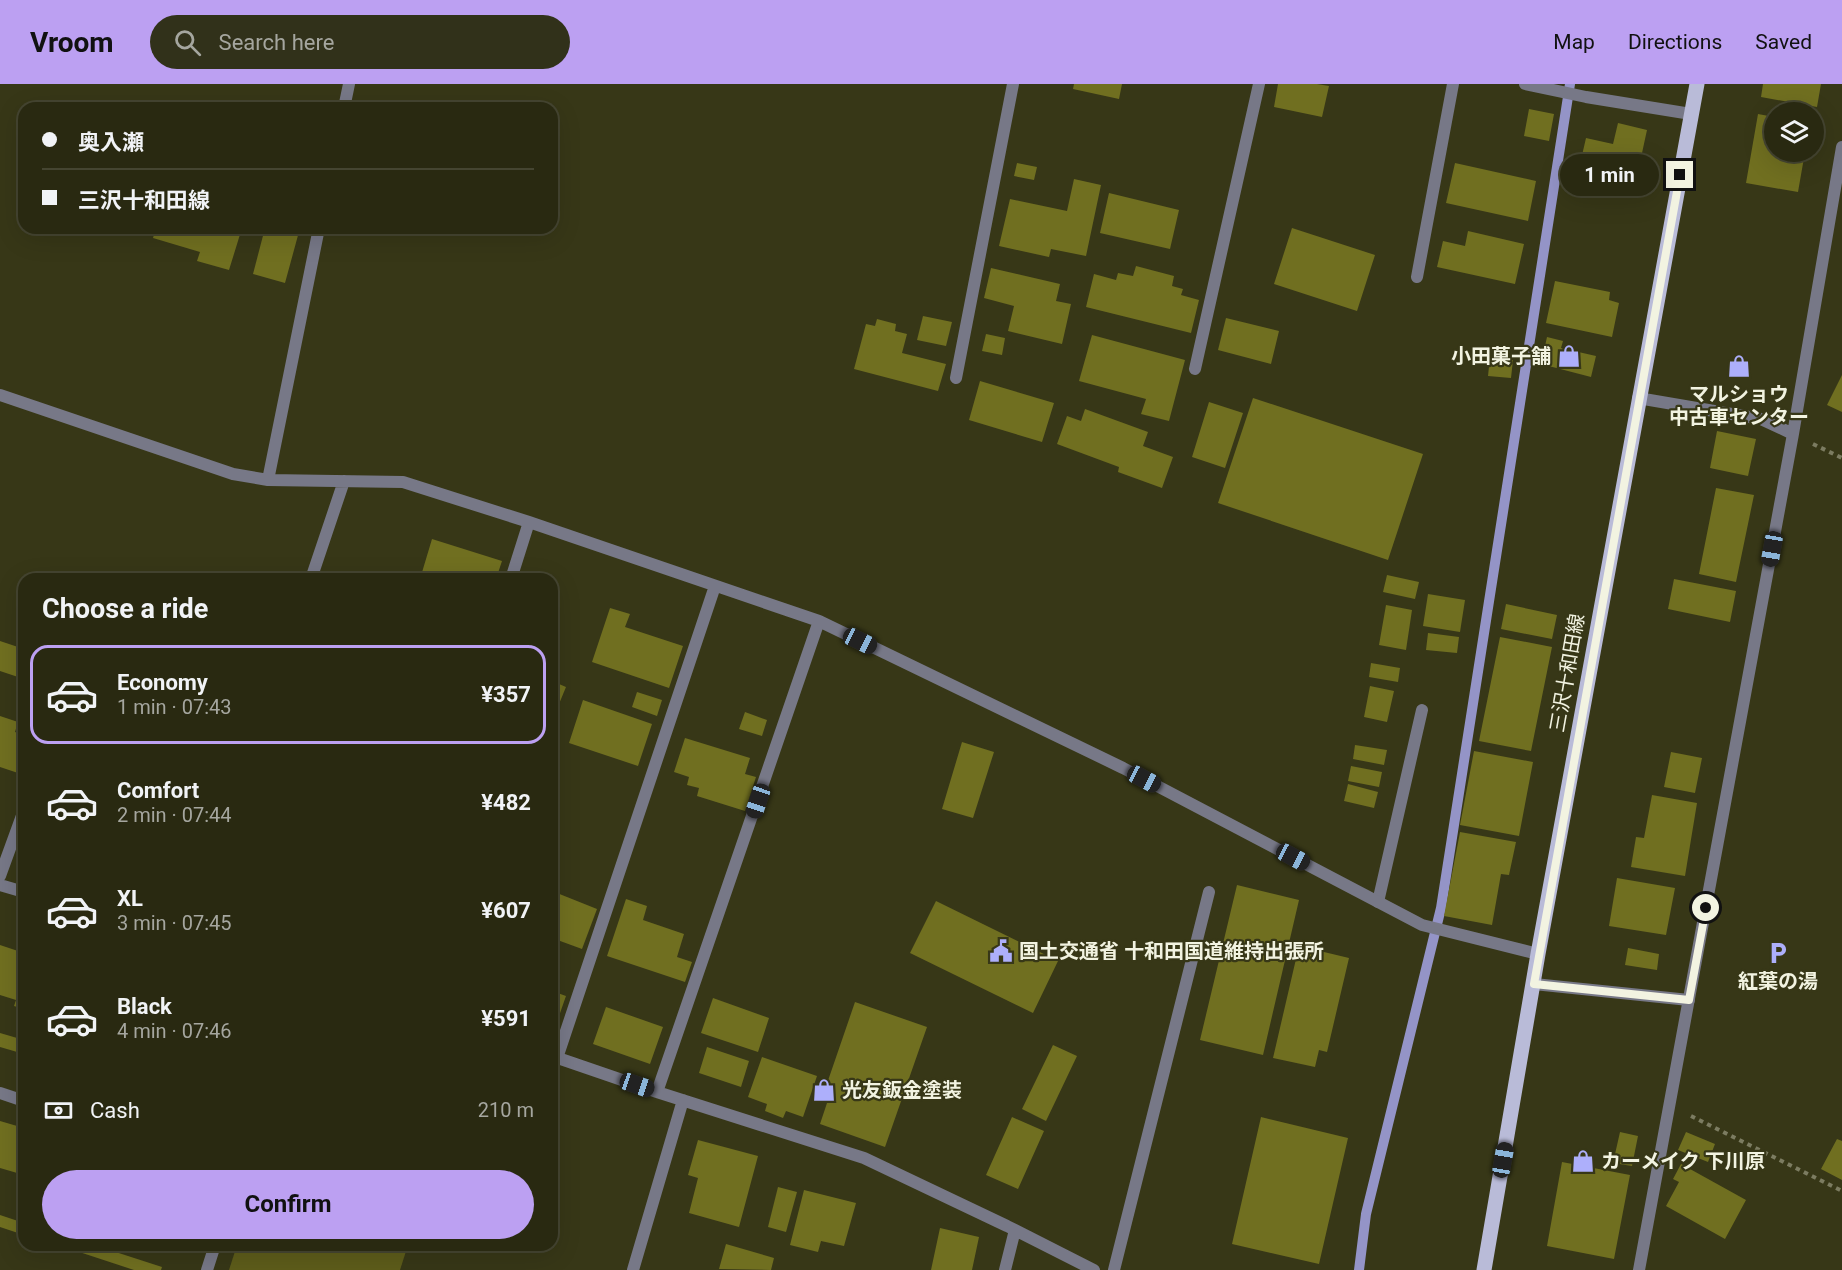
<!DOCTYPE html>
<meta charset="utf-8">
<style>
:root{--surface:#292911;--page:#31311a;--text:#f1f3f6;--muted:#a5a69f;--line:#454531;--accent:#bca0f2}
body{margin:0;font-family:Roboto,"Noto Sans JP",sans-serif;background:var(--page);color:var(--text);height:100vh;display:flex;flex-direction:column;font-size:22px;white-space:nowrap}
*{box-sizing:border-box;margin:0}
p{font-size:20px;color:var(--muted)}
.icon{flex:none;width:33px;height:33px;fill:none;stroke:currentColor;stroke-width:2;stroke-linecap:round;stroke-linejoin:round}
.map{position:relative;flex:1;overflow:hidden}
.panel{position:absolute;left:18px;top:489px;width:540px;height:678px;display:flex;flex-direction:column;background:var(--surface);border-radius:18px;box-shadow:0 6px 24px #0002,0 0 0 2px var(--line)}
.panel>*{flex:none}
.guide{position:absolute;left:18px;top:18px;width:540px;height:132px;border-radius:18px;box-shadow:0 6px 24px #0002,0 0 0 2px var(--line);display:grid;align-content:center;height:132px;padding:0 24px;background:var(--surface)}
.controls{position:absolute;left:1764px;top:18px;display:grid;gap:12px}
.controls a{display:grid;place-items:center;width:60px;height:60px;border-radius:50%;background:var(--surface);box-shadow:0 6px 24px #0002,0 0 0 2px var(--line);font-size:30px}
.end{position:absolute;width:27px;height:27px;margin:-14px;border:8px solid #f2f3e1;background:#111;box-shadow:0 0 0 3px #111}
.from{border-radius:50%}
.bubble{position:absolute;height:42px;border-radius:21px;background:var(--surface);box-shadow:0 6px 24px #0002,0 0 0 2px var(--line);font-size:20px;font-weight:700;line-height:42px;text-align:center}
.car{position:absolute;width:18px;height:36px;margin:-18px -9px;border-radius:8px;box-shadow:0 0 4px 2px #0007;background:linear-gradient(#222 24%,#8ab4d8 0 40%,#222 0 76%,#8ab4d8 0 86%,#222 0)}
.guide b{display:flex;align-items:center;gap:21px;height:57px;font-size:22px}
.guide b+b{border-top:2px solid var(--line)}
.guide i{width:15px;height:15px;background:var(--text)}
ul{padding:0;list-style:none}
li{display:flex;align-items:center;gap:18px;height:99px;margin:0 12px 9px;padding:0 12px;border:3px solid transparent;border-radius:18px}
li div{flex:1}
li b{display:block;font-size:22px}
li em{font-style:normal;font-weight:700}
li.active{border-color:var(--accent)}
li>.icon{width:54px;height:54px;stroke-width:1.5}
h2{padding:0 24px;font-size:27px;line-height:72px}
.pay{display:flex;align-items:center;gap:15px;height:66px;padding:0 24px;font-size:22px}
.pay p{margin-inline-start:auto}
.primary-button{display:flex;gap:12px;margin-top:auto;padding:12px 24px}
.primary-button a{flex:1;height:69px;border-radius:36px;background:var(--accent);color:#111;font-size:24px;font-weight:700;line-height:69px;text-align:center}
header{display:flex;align-items:center;gap:36px;box-sizing:border-box;height:84px;padding:0 30px;background:var(--accent);color:#111}
header strong{font-size:28px}
nav{display:flex;gap:33px;margin-inline-start:auto;font-size:21px}
.search{width:420px;height:54px;background:var(--page);display:flex;align-items:center;gap:15px;box-sizing:border-box;padding:0 21px;border-radius:33px;color:var(--muted);font-size:22px}
.map>svg:first-child{display:block}
.green{fill:#5d5c1a}
.lines{fill:none;stroke-linecap:round;stroke-linejoin:round}
.stream{stroke:#9494c7;stroke-width:10}
.building{fill:#706f20}
.path{stroke:#7c7c61;stroke-width:4;stroke-dasharray:4.5 4.5;stroke-linecap:butt}
.lane{stroke:#777887;stroke-width:12}
.street{stroke:#777887;stroke-width:12}
.primary{stroke:#b9bbd8;stroke-width:15}
.route{stroke:#f2f3e1;stroke-width:8}
.labels{text-anchor:middle;stroke-width:4.5;stroke-linejoin:round;paint-order:stroke}
.poi-label{font-size:20px;font-weight:bold;fill:#f2f3e1;stroke:#373717;text-anchor:start}
.street-label{font-size:20px;fill:#f2f3e1;stroke:#373717}
</style>
<header>
<strong>Vroom</strong>
<div class="search"><svg class="icon" aria-label="search" viewBox="0 0 24 24"><circle cx="10" cy="10" r="6"/><path d="M15 15l6 6"/></svg>Search here</div>
<nav><a>Map</a><a>Directions</a><a>Saved</a></nav>
</header>
<div class="map">
<svg width="1842" height="1186" viewBox="0 0 1842 1186">
<rect width="100%" height="100%" fill="#373717"/>
<path class="green" d="M237 1161H408L400 1186H229Z"/>
<g class="lines">
<path class="stream" d="M1359 1186 1366 1130 1441 824 1570 0"/>
</g>
<path class="building" d="M1074 0H1122L1119 15 1073 5Z
M1278 0H1317L1329 2 1322 33 1274 23Z
M1763 0H1821L1817 23 1761 13Z
M1529 25 1554 30 1549 57 1524 52Z
M1758 30 1774 33V68H1805L1798 108 1746 99Z
M1618 39 1647 46 1637 92 1580 80 1586 54 1613 60Z
M1017 79 1037 83 1034 96 1014 92Z
M1455 79 1536 97 1528 137 1446 119Z
M1074 95 1101 101 1086 172 1051 165 1049 173 999 162 1010 115 1067 127Z
M1109 109 1179 126 1170 165 1100 149Z
M156 144H242L229 186 197 177 200 168 153 154Z
M265 144H300L285 199 253 190Z
M1292 144 1375 171 1357 227 1274 200Z
M1468 147 1524 160 1515 200 1437 183 1443 157 1465 162Z
M1136 182 1174 192 1172 202 1183 205 1181 211 1199 216 1191 249 1086 223 1094 190 1116 196 1118 189 1133 192Z
M991 184 1060 200 1056 217 1071 220 1062 260 1008 247 1014 222 984 214Z
M1555 197 1610 208 1609 216 1619 219 1612 253 1546 239Z
M923 232 952 238 946 262 917 256Z
M1226 234 1279 247 1271 280 1218 266Z
M877 235 896 240 895 247 907 250 902 269 946 280 938 307 854 285 866 240 875 242Z
M986 250 1005 254 1002 271 982 267Z
M1092 251 1185 276 1169 337 1141 330 1146 315 1079 297Z
M1547 253 1563 257 1561 264 1596 272 1591 293 1541 280Z
M1490 273 1513 276 1511 294 1488 292Z
M1842 291V328L1827 321Z
M980 297 1054 319 1042 358 969 336Z
M1253 314 1423 370 1388 476 1218 419Z
M1209 318 1243 329 1225 384 1192 373Z
M1085 325 1148 348 1143 362 1173 373 1162 404 1118 388 1119 383 1057 360 1067 332 1081 337Z
M1717 347 1756 355 1748 392 1710 384Z
M1716 404 1754 411 1736 498 1699 490Z
M432 455 502 477 496 495H420Z
M1387 491 1419 498 1415 515 1383 508Z
M1674 495 1736 507 1730 538 1668 525Z
M1428 510 1465 516 1460 548 1423 542Z
M1506 520 1557 531 1552 555 1501 545Z
M1386 521 1412 526 1406 566 1379 561Z
M610 524 630 530 625 543 683 562 669 604 592 578Z
M1428 549 1459 553 1457 569 1426 566Z
M1500 553 1552 563 1531 667 1479 657Z
M0 557 24 565V595L0 587Z
M1371 579 1400 584 1398 598 1369 593Z
M552 597 566 603 552 637Z
M1370 602 1394 607 1387 638 1364 633Z
M637 608 662 616 657 632 632 623Z
M583 616 652 640 638 682 569 659Z
M745 628 767 636 762 652 739 645Z
M0 632 18 638 15 648 24 651V691L0 683Z
M685 654 750 674 745 690 756 693 745 727 697 712 699 704 687 701 689 693 674 688Z
M962 658 994 668 973 734 942 725Z
M1355 661 1387 666 1384 681 1353 675Z
M1474 667 1533 678 1519 752 1460 741Z
M1671 668 1702 674 1695 709 1664 703Z
M1351 682 1382 688 1379 703 1348 697Z
M1348 700 1378 708 1374 724 1344 717Z
M1652 711 1697 719 1685 792 1631 783 1636 753 1644 754Z
M1460 748 1516 758 1509 791 1501 790 1492 841 1444 832Z
M1617 794 1675 804 1666 851 1609 842Z
M1237 801 1299 816 1263 971 1200 956Z
M552 807 597 825 582 865 552 854Z
M626 815 647 822 643 836 684 850 677 873 692 878 685 898 607 872Z
M936 817 1058 877 1033 929 910 869Z
M0 861 24 869V925L14 922 16 916 0 911Z
M1299 862 1349 874 1327 968 1319 966 1315 983 1273 974Z
M1628 864 1659 870 1657 886 1625 881Z
M552 907 566 912 552 952Z
M713 914 769 934 758 968 701 949Z
M855 918 927 943 885 1063 820 1040 827 1019 821 1017Z
M606 923 663 943 650 980 593 960Z
M0 949 24 956V970L0 963Z
M1053 961 1077 972 1046 1037 1022 1025Z
M707 963 749 977 741 1003 699 989Z
M762 973 817 992 803 1033 786 1027 783 1034 765 1027 767 1020 748 1013Z
M1012 1033 1044 1047 1018 1105 986 1091Z
M1261 1033 1348 1054 1319 1180 1232 1160Z
M0 1037 24 1044V1091L0 1084Z
M1620 1048 1638 1052 1632 1082 1613 1079Z
M1686 1048 1715 1060 1708 1078 1678 1066Z
M1837 1055 1842 1057V1096L1821 1085Z
M698 1056 758 1072 739 1143 689 1129 698 1094 688 1091Z
M1562 1078 1630 1091 1614 1175 1547 1162Z
M1681 1080 1746 1116 1725 1155 1666 1122 1679 1098 1673 1095Z
M778 1103 797 1108 786 1148 768 1143Z
M804 1106 856 1119 844 1162 821 1157 818 1168 790 1161Z
M0 1131 24 1139V1151L0 1143Z
M940 1144 979 1153 972 1186H931Z
M726 1160 774 1174 771 1186 719 1185Z
M58 1161H94L162 1183 161 1186H134Z"/>
<g class="lines">
<path class="path" d="M1813 360 1842 374
M1691 1032 1842 1107"/>
<path class="lane" d="M1417 193 1453 0
M1378 818 1422 626
M1534 900 1689 916
M0 1009 24 1017
M1114 1186 1209 808"/>
<path class="street" d="M1525 0 1586 13 1691 30
M344 24 349 0
M319 144 268 396 403 398 529 438 819 537 1123 684 1422 841 1538 870
M1195 285 1259 0
M956 294 1013 0
M0 311 233 390 268 396
M1638 314 1761 335 1793 350
M311 495 344 397
M511 495 529 438
M0 792 24 726
M0 801 24 808
M552 972 657 1008 864 1074 1007 1142 1094 1186
M557 974 715 502
M657 1008 819 537
M207 1186 215 1161
M633 1186 683 1016
M1005 1186 1015 1146
M1639 1186 1793 350 1842 63"/>
<path class="primary" d="M1484 1186 1538 870 1697 0"/>
</g>
<g class="lines">
<path class="route" d="M1680 91 1534 900 1689 916 1706 824"/>
</g>
<defs>
<g id="shop-bare" transform="scale(1.8)"><path d="M-5-2.5h2.3a2.7 3.5 0 0 1 5.4 0H5L5.5 6h-11ZM-1.5-2.5h3a1.5 2.3 0 0 0-3 0Z" fill="#adaffb" stroke="#373717" stroke-width="2.5" paint-order="stroke"/></g>
<g id="civic-bare" transform="scale(1.8)"><path d="M-.6-6.5H3V-4.5H.6V-3L4-1V1h2V6H-6V1h2V-1L-.6-3ZM-1.2 2.5V6h2.4V2.5Z" fill="#adaffb" stroke="#373717" stroke-width="2.5" paint-order="stroke"/></g>
<g id="parking-bare" transform="scale(1.8)"><path d="M-3.5-5.5H1a3.5 3.5 0 0 1 0 7H-1V5.5H-3.5ZM-1-3.4V-.6H.8a1.4 1.4 0 0 0 0-2.8Z" fill="#adaffb" stroke="#373717" stroke-width="2.5" paint-order="stroke"/></g>
</defs>
<g fill-rule="evenodd">
<use href="#shop-bare" x="1569" y="272"/>
<use href="#shop-bare" x="1739" y="282"/>
<use href="#civic-bare" x="1001" y="867"/>
<use href="#parking-bare" x="1778" y="869"/>
<use href="#shop-bare" x="824" y="1006"/>
<use href="#shop-bare" x="1583" y="1077"/>
</g>
<g class="labels">
<g class="poi-label">
<text x="1551" y="279" text-anchor="end">小田菓子舗</text>
<text x="1739" y="317" text-anchor="middle">マルショウ<tspan x="1739" dy="23">中古車センター</tspan></text>
<text x="1019" y="874">国土交通省 十和田国道維持出張所</text>
<text x="1778" y="904" text-anchor="middle">紅葉の湯</text>
<text x="842" y="1013">光友鈑金塗装</text>
<text x="1601" y="1084">カーメイク 下川原</text>
</g>
<g class="street-label">
<text transform="translate(1567 589) rotate(-80)" y="7">三沢十和田線</text>
</g>
</g>
</svg>
<div class="controls">
<a><svg class="icon" aria-label="layers" viewBox="0 0 24 24"><path d="M12 4l9 5-9 5-9-5zM3 14l9 5 9-5"/></svg></a>
</div>
<i class="end from" style="left:1706px;top:824px"></i>
<i class="end" style="left:1680px;top:91px"></i>
<div class="bubble" style="left:1560px;top:70px;width:99px">1 min</div>
<i class="car" style="left:1772px;top:465px;rotate:190deg"></i>
<i class="car" style="left:860px;top:557px;rotate:116deg"></i>
<i class="car" style="left:1144px;top:695px;rotate:118deg"></i>
<i class="car" style="left:758px;top:717px;rotate:199deg"></i>
<i class="car" style="left:1293px;top:773px;rotate:118deg"></i>
<i class="car" style="left:637px;top:1001px;rotate:109deg"></i>
<i class="car" style="left:1503px;top:1076px;rotate:10deg"></i>
<div class="guide">
<b><i class="from"></i>奥入瀬</b>
<b><i></i>三沢十和田線</b>
</div>
<section class="panel">
<h2>Choose a ride</h2>
<ul>
<li class="active"><svg class="icon" aria-label="car" viewBox="0 0 24 24"><path d="M5 17H2v-5l4-1 3-4h7l3 4 3 1v5h-3M9 17h6M6 11h13"/><circle cx="7" cy="17" r="2"/><circle cx="17" cy="17" r="2"/></svg><div><b>Economy</b><p>1 min · 07:43</p></div><em>¥357</em></li>
<li><svg class="icon" aria-label="car" viewBox="0 0 24 24"><path d="M5 17H2v-5l4-1 3-4h7l3 4 3 1v5h-3M9 17h6M6 11h13"/><circle cx="7" cy="17" r="2"/><circle cx="17" cy="17" r="2"/></svg><div><b>Comfort</b><p>2 min · 07:44</p></div><em>¥482</em></li>
<li><svg class="icon" aria-label="car" viewBox="0 0 24 24"><path d="M5 17H2v-5l4-1 3-4h7l3 4 3 1v5h-3M9 17h6M6 11h13"/><circle cx="7" cy="17" r="2"/><circle cx="17" cy="17" r="2"/></svg><div><b>XL</b><p>3 min · 07:45</p></div><em>¥607</em></li>
<li><svg class="icon" aria-label="car" viewBox="0 0 24 24"><path d="M5 17H2v-5l4-1 3-4h7l3 4 3 1v5h-3M9 17h6M6 11h13"/><circle cx="7" cy="17" r="2"/><circle cx="17" cy="17" r="2"/></svg><div><b>Black</b><p>4 min · 07:46</p></div><em>¥591</em></li>
</ul>
<div class="pay"><svg class="icon" aria-label="cash" viewBox="0 0 24 24"><path d="M3 7h18v10H3z"/><circle cx="12" cy="12" r="2"/></svg>Cash<p>210 m</p></div>
<div class="primary-button"><a>Confirm</a></div>
</section>
</div>
